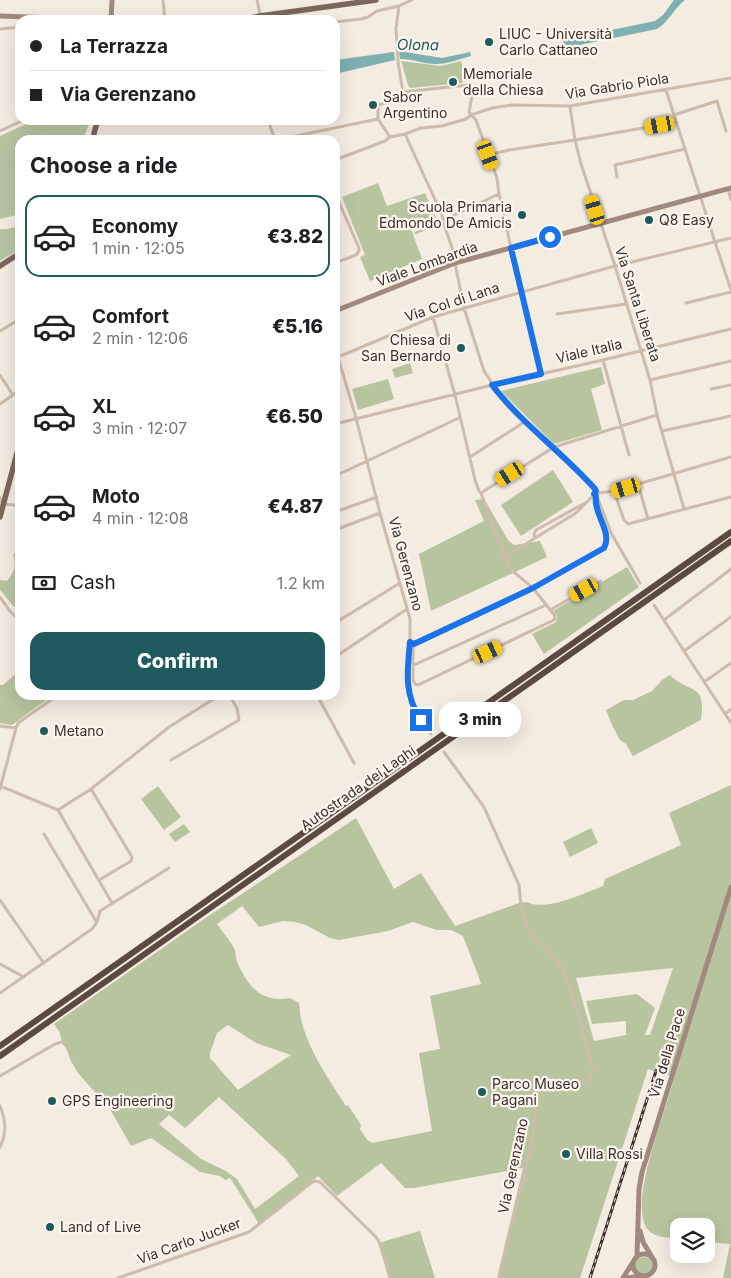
<!DOCTYPE html>
<meta charset="utf-8">
<style>
:root{--surface:#fff;--page:#f2f2f2;--text:#202124;--muted:#757577;--line:#e0e0e0;--accent:#1f5a5e}
body{margin:0;font-family:Inter,sans-serif;background:var(--page);color:var(--text);height:100vh;display:flex;flex-direction:column;font-size:19px;white-space:nowrap}
*{box-sizing:border-box;margin:0}
p{font-size:16px;color:var(--muted)}
.icon{flex:none;width:28px;height:28px;fill:none;stroke:currentColor;stroke-width:2;stroke-linecap:round;stroke-linejoin:round}
.map{position:relative;flex:1;overflow:hidden}
.panel{position:absolute;left:15px;top:135px;width:325px;height:565px;display:flex;flex-direction:column;background:var(--surface);border-radius:15px;box-shadow:0 5px 20px #0002}
.panel>*{flex:none}
.guide{position:absolute;left:15px;top:15px;width:325px;height:110px;border-radius:15px;box-shadow:0 5px 20px #0002;display:grid;align-content:center;height:110px;padding:0 15px;background:var(--surface)}
.tools{position:absolute;left:670px;top:1218px;display:grid;gap:10px}
.tools a{display:grid;place-items:center;width:45px;height:45px;border-radius:10px;background:var(--surface);box-shadow:0 5px 20px #0002;font-size:25px}
.end{position:absolute;width:22px;height:22px;margin:-11px;border:6px solid #1a73e8;background:#fff;box-shadow:0 0 0 2px #fff}
.from{border-radius:50%}
.bubble{position:absolute;height:35px;border-radius:15px;background:var(--surface);box-shadow:0 5px 20px #0002;font-size:16px;font-weight:800;line-height:35px;text-align:center}
.car{position:absolute;width:15px;height:30px;margin:-15px -8px;border-radius:6px;box-shadow:0 0 4px 1px #0007;background:linear-gradient(#f5c518 24%,#345 0 40%,#f5c518 0 76%,#345 0 86%,#f5c518 0)}
.guide b{display:flex;align-items:center;gap:18px;height:48px;font-size:19px}
.guide b+b{border-top:1px solid var(--line)}
.guide i{width:12px;height:12px;background:var(--text)}
ul{padding:0;list-style:none}
li{display:flex;align-items:center;gap:15px;height:82px;margin:0 10px 8px;padding:0 5px;border:2px solid transparent;border-radius:15px}
li div{flex:1}
li b{display:block;font-size:19px}
li em{font-style:normal;font-weight:800}
li.on{border-color:var(--accent)}
li>.icon{width:45px;height:45px;stroke-width:1.5}
h2{padding:0 15px;font-size:22px;line-height:60px}
.pay{display:flex;align-items:center;gap:12px;height:55px;padding:0 15px;font-size:19px}
.pay p{margin-inline-start:auto}
.button{display:flex;gap:10px;margin-top:auto;padding:10px 15px}
.button a{flex:1;height:58px;border-radius:15px;background:var(--accent);color:#fff;font-size:20px;font-weight:800;line-height:58px;text-align:center}
.map>svg:first-child{display:block}
.green{fill:#b8c4a0;fill-rule:evenodd}
.water{fill:#7fb0b2}
.lines{fill:none;stroke-linecap:round;stroke-linejoin:round}
.street{stroke:#cdbbac;stroke-width:3}
.secondary{stroke:#a18a7d;stroke-width:5}
.primary{stroke:#7d675c;stroke-width:5.5}
.highway{stroke:#5c4a42;stroke-width:6}
.rail-casing{stroke:#3b302b;stroke-width:3}
.rail{stroke:#fbf5ee;stroke-width:1;stroke-dasharray:4;stroke-linecap:butt}
.route{stroke:#1a73e8;stroke-width:6}
.poi-dot{fill:#1f5a5e;stroke:#fbf5ee;stroke-width:2}
.labels{text-anchor:middle;stroke-width:4.5;stroke-linejoin:round;paint-order:stroke}
.poi-label{font-size:14px;fill:#3b302b;stroke:#fbf5ee;text-anchor:start}
.street-label{font-size:14px;fill:#3b302b;stroke:#fbf5ee}
.water-label{font-size:15px;font-style:italic;fill:#1f5a5e;stroke:#fbf5ee}
</style>
<div class="map">
<svg width="731" height="1278" viewBox="0 0 731 1278">
<rect width="100%" height="100%" fill="#f4ebe1"/>
<path class="green" d="M401 61 441 66 461 61 465 78 462 83 410 88 408 85Z
M35 120H90L85 135 66 140H20V214L0 219V136Z
M378 183 387 206 425 193 437 220 411 229 422 259 370 281 360 257 365 255 342 197Z
M20 226V249L0 261V229H7Z
M410 363 413 373 395 378 392 369Z
M601 367 605 384 591 389 602 430 554 444 501 391Z
M388 379 394 399 358 410 352 389Z
M553 470 573 502 521 536 501 505Z
M484 499 508 540 514 545 540 541 547 557 431 611 419 554 484 521 475 500Z
M20 551V604L14 607 0 590V580L7 581C15 571 16 566 13 554Z
M627 567 639 587 544 654 532 634 556 622 557 615 553 611Z
M20 670V695H53L12 725 0 723V685H3Z
M670 675C690 695 706 681 701 720L633 756 626 744 620 740 612 725 606 710 624 700H633L652 691 662 680Z
M731 785V1278H723L730 1244 706 1242V1226H679V1239C670 1238 655 1237 649 1231 625 1206 668 1108 674 1077L648 1069 580 1278H497L523 1168 414 1188H405L381 1163 337 1196 318 1176 257 1225 258 1222 230 1178 225 1180 220 1176 200 1172 151 1138 131 1146 110 1109 78 1073 71 1061 66 1048 63 1045 59 1031 54 1024 204 919 356 818 394 889 421 873 455 926 519 903 527 902C547 912 584 893 603 886L605 879 681 845 669 813ZM242 906 259 927 283 921 295 922 306 925 330 938 339 940 388 931 413 922 437 930H451L463 936 478 975 481 984 430 996 440 1049 419 1053 432 1131 372 1143 370 1141H368L360 1129 361 1125 348 1105 346 1106C330 1081 309 1051 302 1023 300 1017 300 1010 299 1003L290 998C267 1002 253 993 242 972 240 968 237 963 236 958 235 955 236 953 235 950 233 944 221 930 217 924ZM673 968 650 1035H645L655 1008 637 994 586 1001 592 1024 626 1021V1035L594 1041 576 978ZM228 1025 256 1043 291 1055 238 1090 210 1058V1053L217 1033ZM219 1097 286 1159 299 1176 255 1209 237 1179 226 1171 201 1159 159 1124 169 1115 185 1128Z
M158 786 181 817 164 830 141 799Z
M184 824 190 832 175 842 169 834Z
M591 828 598 843 570 857 563 842Z
M420 1231 435 1278H389L378 1243Z
M635 1266a9 9 0 1 1 18 0a9 9 0 1 1-18 0Z"/>
<path class="water" d="M674 0H685C674 8 669 22 657 29L565 48 563 40 655 21 663 15Z
M399 51 442 58 470 52 471 56C459 59 448 64 436 64 424 64 413 59 400 59Z
M394 52 395 60 335 74V60Z"/>
<g class="lines">
<path class="street" d="M163 0 165 20
M257 0 260 15
M399 6 396 28 398 62 403 92
M335 22 361 19 368 17 377 11 399 6 412 0
M0 29 20 27
M666 90 715 242 731 290
M570 106 575 140 581 164 615 266 650 380 657 415 684 509
M674 115 717 101 726 131
M268 120 275 140
M0 131 24 120
M405 134 442 215 444 225 455 256V263L464 308 484 371 500 395 591 484 596 491
M390 137 378 119V105L398 99 403 92 468 85 471 87 472 96 469 112 476 120 497 178 499 194 511 248 541 374
M276 140 378 119
M488 155 509 150 575 140 677 122
M335 160 385 141 390 137 405 134 421 128 442 126 466 119 471 115 492 108 512 105 570 106 731 78
M617 177 615 165 685 149
M728 189 731 200
M335 193 359 248V251L356 255 335 263
M416 233 499 194
M686 303 731 292
M557 314 626 304
M0 331 20 319
M335 347 356 418 380 513 410 619V642L407 674 410 698 414 710 431 734
M335 357 343 355 433 317 615 266 731 238
M603 360 629 455
M0 375 13 395
M650 380 731 361
M711 389 731 385
M0 404 20 390
M335 424 492 385 603 360 731 329
M662 431 731 416
M470 457 526 421
M335 476 459 418
M638 484 648 519
M614 491 624 520 628 524 731 497
M481 493 554 447 657 415
M599 493 614 491 731 457
M597 496 611 533 640 583
M0 498 3 504 14 505 20 504
M335 512 377 497
M335 530 380 513
M535 538 534 534 536 530 585 503
M505 558 535 538 576 513 595 494
M0 597 9 610 20 621
M654 605 731 723
M550 610 601 581
M664 620 731 569
M335 623 400 583
M413 644V680L415 684 418 685 554 620 555 616 533 588 509 568 481 493 479 491 475 480 455 395 433 317
M413 644 533 588 604 548C613 532 593 514 596 496
M684 651 731 617
M335 657 407 609
M414 665 546 605
M704 682 731 663
M317 695 354 763
M725 714 731 709
M0 726 16 728
M444 752 484 807 487 814 519 885 521 906 526 926 533 936 552 955 559 963 567 979 592 1064C592 1068 593 1072 591 1076 585 1092 546 1071 538 1091L532 1143 499 1278
M171 760 239 720 237 708 229 695
M0 786 58 810 112 903
M0 789 16 728 18 723 58 695
M91 789 132 857 131 861 99 880
M58 810 91 789 169 727 220 695
M44 834 96 921
M0 900 43 962
M0 964 24 977
M0 993 92 929 97 922 100 911 169 868
M0 1076 55 1044 66 1041
M0 1106C6 1121 7 1132 0 1147
M118 1278 249 1232 311 1183 315 1181 320 1182 376 1237 381 1245 390 1278"/>
<path class="secondary" d="M0 16 54 18 56 20
M111 20 112 0
M335 311 455 263 731 188
M640 1231 643 1242 652 1257
M633 1265a11 11 0 1 1 22 0a11 11 0 1 1-22 0Z
M637 1256 639 1189 642 1172 731 887
M623 1278 633 1262
M628 1278 639 1276"/>
<path class="primary" d="M241 20 260 16 376 0
M94 140V133L98 120
M0 266 20 253
M0 517 20 442"/>
<path class="highway" d="M0 1046 731 532
M0 1056 731 541"/>
<g class="rail-casing">
<path id="rail" d="M590 1278 656 1071"/>
</g>
<use href="#rail" class="rail"/>
</g>
<g class="lines">
<path class="route" d="M421 720C404 695 407 672 410 642L414 644 533 588 604 548C613 532 593 514 596 496L594 494 596 491 595 489C563 453 521 423 492 385L541 374 511 248 550 237"/>
</g>
<g class="poi-dot">
<circle cx="489" cy="42" r="5"/>
<circle cx="453" cy="82" r="5"/>
<circle cx="373" cy="105" r="5"/>
<circle cx="522" cy="215" r="5"/>
<circle cx="649" cy="220" r="5"/>
<circle cx="461" cy="348" r="5"/>
<circle cx="44" cy="731" r="5"/>
<circle cx="482" cy="1092" r="5"/>
<circle cx="52" cy="1101" r="5"/>
<circle cx="566" cy="1154" r="5"/>
<circle cx="50" cy="1227" r="5"/>
</g>
<g class="labels">
<g class="poi-label">
<text x="499" y="39">LIUC - Università<tspan x="499" dy="16">Carlo Cattaneo</tspan></text>
<text x="463" y="79">Memoriale<tspan x="463" dy="16">della Chiesa</tspan></text>
<text x="383" y="102">Sabor<tspan x="383" dy="16">Argentino</tspan></text>
<text x="512" y="212" text-anchor="end">Scuola Primaria<tspan x="512" dy="16">Edmondo De Amicis</tspan></text>
<text x="659" y="225">Q8 Easy</text>
<text x="451" y="345" text-anchor="end">Chiesa di<tspan x="451" dy="16">San Bernardo</tspan></text>
<text x="54" y="736">Metano</text>
<text x="492" y="1089">Parco Museo<tspan x="492" dy="16">Pagani</tspan></text>
<text x="62" y="1106">GPS Engineering</text>
<text x="576" y="1159">Villa Rossi</text>
<text x="60" y="1232">Land of Live</text>
</g>
<g class="street-label">
<text transform="translate(617 86) rotate(-9)" y="5">Via Gabrio Piola</text>
<text transform="translate(427 264) rotate(-20)" y="5">Viale Lombardia</text>
<text transform="translate(452 302) rotate(-18)" y="5">Via Col di Lana</text>
<text transform="translate(638 304) rotate(72)" y="5">Via Santa Liberata</text>
<text transform="translate(589 351) rotate(-13)" y="5">Viale Italia</text>
<text transform="translate(406 564) rotate(75)" y="5">Via Gerenzano</text>
<text transform="translate(358 788) rotate(-35)" y="5">Autostrada dei Laghi</text>
<text transform="translate(667 1053) rotate(-73)" y="5">Via della Pace</text>
<text transform="translate(513 1166) rotate(-78)" y="5">Via Gerenzano</text>
<text transform="translate(189 1241) rotate(-20)" y="5">Via Carlo Jucker</text>
</g>
<g class="water-label">
<text transform="translate(418 45) rotate(1)" y="5">Olona</text>
</g>
</g>
</svg>
<div class="tools">
<a><svg class="icon" aria-label="layers" viewBox="0 0 24 24"><path d="M12 4l9 5-9 5-9-5zM3 14l9 5 9-5"/></svg></a>
</div>
<i class="end from" style="left:550px;top:237px"></i>
<i class="end" style="left:421px;top:720px"></i>
<div class="bubble" style="left:439px;top:702px;width:82px">3 min</div>
<i class="car" style="left:660px;top:125px;rotate:260deg"></i>
<i class="car" style="left:488px;top:155px;rotate:160deg"></i>
<i class="car" style="left:595px;top:210px;rotate:343deg"></i>
<i class="car" style="left:510px;top:474px;rotate:238deg"></i>
<i class="car" style="left:626px;top:488px;rotate:254deg"></i>
<i class="car" style="left:584px;top:590px;rotate:241deg"></i>
<i class="car" style="left:488px;top:652px;rotate:65deg"></i>
<div class="guide">
<b><i class="from"></i>La Terrazza</b>
<b><i></i>Via Gerenzano</b>
</div>
<section class="panel">
<h2>Choose a ride</h2>
<ul>
<li class="on"><svg class="icon" aria-label="car" viewBox="0 0 24 24"><path d="M5 17H2v-5l4-1 3-4h7l3 4 3 1v5h-3M9 17h6M6 11h13"/><circle cx="7" cy="17" r="2"/><circle cx="17" cy="17" r="2"/></svg><div><b>Economy</b><p>1 min · 12:05</p></div><em>€3.82</em></li>
<li><svg class="icon" aria-label="car" viewBox="0 0 24 24"><path d="M5 17H2v-5l4-1 3-4h7l3 4 3 1v5h-3M9 17h6M6 11h13"/><circle cx="7" cy="17" r="2"/><circle cx="17" cy="17" r="2"/></svg><div><b>Comfort</b><p>2 min · 12:06</p></div><em>€5.16</em></li>
<li><svg class="icon" aria-label="car" viewBox="0 0 24 24"><path d="M5 17H2v-5l4-1 3-4h7l3 4 3 1v5h-3M9 17h6M6 11h13"/><circle cx="7" cy="17" r="2"/><circle cx="17" cy="17" r="2"/></svg><div><b>XL</b><p>3 min · 12:07</p></div><em>€6.50</em></li>
<li><svg class="icon" aria-label="car" viewBox="0 0 24 24"><path d="M5 17H2v-5l4-1 3-4h7l3 4 3 1v5h-3M9 17h6M6 11h13"/><circle cx="7" cy="17" r="2"/><circle cx="17" cy="17" r="2"/></svg><div><b>Moto</b><p>4 min · 12:08</p></div><em>€4.87</em></li>
</ul>
<div class="pay"><svg class="icon" aria-label="cash" viewBox="0 0 24 24"><path d="M3 7h18v10H3z"/><circle cx="12" cy="12" r="2"/></svg>Cash<p>1.2 km</p></div>
<div class="button"><a>Confirm</a></div>
</section>
</div>
